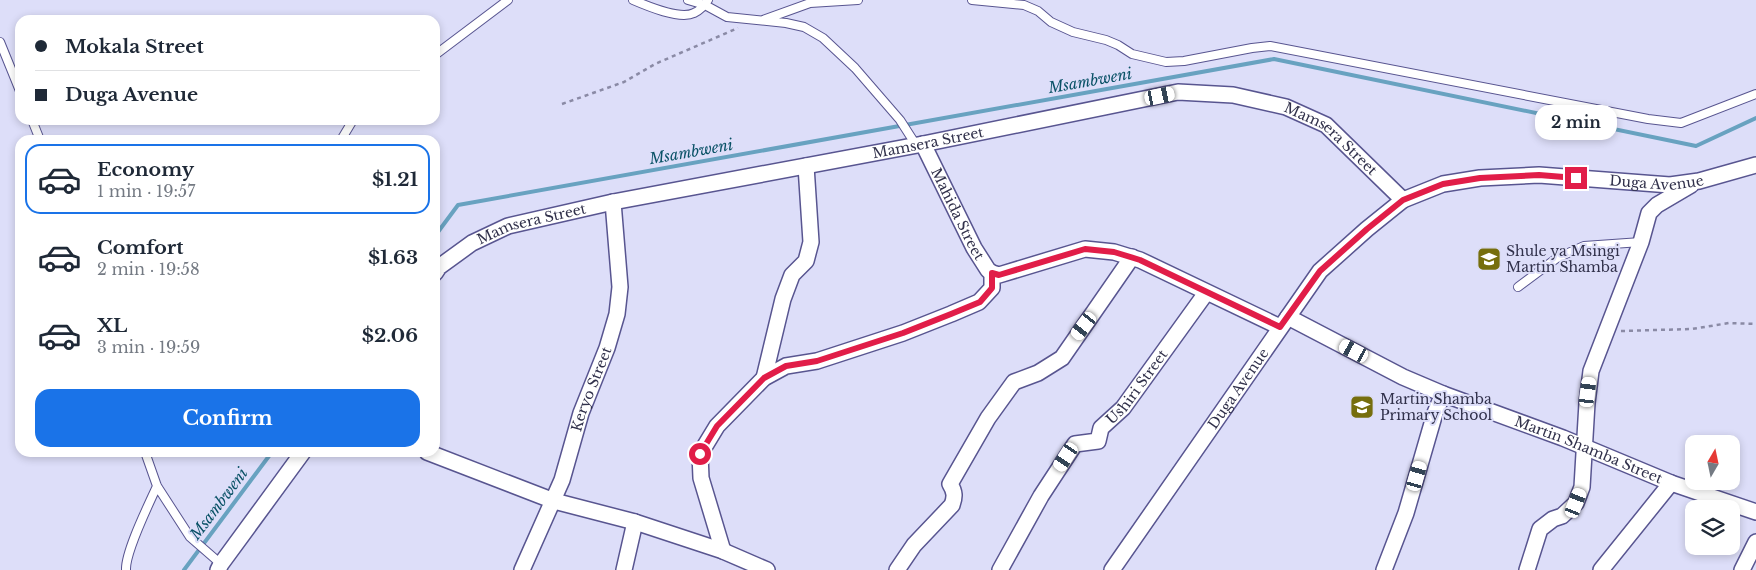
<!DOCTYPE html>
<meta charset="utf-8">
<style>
:root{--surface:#fff;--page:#f6f6f7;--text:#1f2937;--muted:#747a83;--line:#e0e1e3;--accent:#1a73e8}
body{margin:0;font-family:"Libre Baskerville",serif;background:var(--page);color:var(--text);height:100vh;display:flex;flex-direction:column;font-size:19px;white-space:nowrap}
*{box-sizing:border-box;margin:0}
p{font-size:16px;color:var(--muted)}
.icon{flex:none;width:28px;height:28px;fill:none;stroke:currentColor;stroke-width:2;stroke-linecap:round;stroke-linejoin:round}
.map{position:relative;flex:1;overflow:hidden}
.panel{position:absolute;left:15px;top:135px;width:425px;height:322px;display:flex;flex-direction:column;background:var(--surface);border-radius:15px;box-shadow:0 2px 8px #0003}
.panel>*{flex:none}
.guide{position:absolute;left:15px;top:15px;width:425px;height:110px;border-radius:15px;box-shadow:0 2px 8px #0003;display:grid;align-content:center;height:110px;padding:0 20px;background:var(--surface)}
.needle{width:32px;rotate:9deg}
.tools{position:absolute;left:1685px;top:435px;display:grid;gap:10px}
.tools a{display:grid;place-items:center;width:55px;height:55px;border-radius:10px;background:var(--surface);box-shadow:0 2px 8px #0003;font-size:25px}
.end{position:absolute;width:22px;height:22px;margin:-11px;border:6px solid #e11d48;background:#fff;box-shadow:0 0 0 2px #fff}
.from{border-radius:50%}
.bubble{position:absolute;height:35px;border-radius:15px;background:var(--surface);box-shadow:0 2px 8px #0003;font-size:16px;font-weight:700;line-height:35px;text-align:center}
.car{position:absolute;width:15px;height:30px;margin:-15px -8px;border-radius:6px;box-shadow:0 0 4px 1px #0007;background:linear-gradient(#fff 24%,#345 0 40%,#fff 0 76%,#345 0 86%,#fff 0)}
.guide b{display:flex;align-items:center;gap:18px;height:48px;font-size:19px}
.guide b+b{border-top:1px solid var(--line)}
.guide i{width:12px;height:12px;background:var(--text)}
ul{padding:9px 0 0;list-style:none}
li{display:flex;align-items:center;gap:15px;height:70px;margin:0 10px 8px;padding:0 10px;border:2px solid transparent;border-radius:15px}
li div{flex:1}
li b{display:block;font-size:19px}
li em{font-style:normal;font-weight:700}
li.on{border-color:var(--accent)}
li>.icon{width:45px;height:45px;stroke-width:1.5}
.action{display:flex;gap:10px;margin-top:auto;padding:10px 20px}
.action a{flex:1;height:58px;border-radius:15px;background:var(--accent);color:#fff;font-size:20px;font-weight:700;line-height:58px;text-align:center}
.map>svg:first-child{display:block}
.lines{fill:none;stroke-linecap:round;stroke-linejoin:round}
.stream{stroke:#68a2c0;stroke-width:4}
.lane-casing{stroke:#585590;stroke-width:10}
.street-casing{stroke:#585590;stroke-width:18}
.path{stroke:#8a8aa5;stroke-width:2.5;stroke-dasharray:4 4;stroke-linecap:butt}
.lane{stroke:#fff;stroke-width:8}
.street{stroke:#fff;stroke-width:15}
.route{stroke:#e11d48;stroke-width:6}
.labels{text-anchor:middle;stroke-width:4;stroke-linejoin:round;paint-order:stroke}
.street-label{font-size:14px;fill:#31314b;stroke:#dddef9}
.poi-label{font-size:14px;fill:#31314b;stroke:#dddef9;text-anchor:start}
.water-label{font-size:15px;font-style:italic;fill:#095166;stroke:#dddef9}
</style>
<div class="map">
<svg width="1756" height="570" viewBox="0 0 1756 570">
<rect width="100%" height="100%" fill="#dddef9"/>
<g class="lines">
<path class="stream" d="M435 236 458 205 1274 59 1696 146 1756 118
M184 570 272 452"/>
<g class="lane-casing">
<path id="lane" d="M633 0C647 6 680 20 694 13 699 11 705 5 708 0
M688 0 705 5 727 17 786 23 804 27 823 38 855 68 900 120 916 145
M972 0 1024 5 1038 11 1051 22 1073 32 1106 40 1118 45 1132 54 1166 62 1184 61 1252 48 1270 46 1648 119 1681 123 1756 94
M763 20 810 3 858 0
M0 42 20 91
M435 55 508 0
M32 120 40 140
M341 140 353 120
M1518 287 1557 258 1584 246 1641 242
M145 452 157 486 190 537 221 564
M126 570C125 552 149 504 157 486"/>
</g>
<g class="street-casing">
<g id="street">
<path id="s1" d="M923 144 974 248 988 270 992 273 999 275 1085 249 1114 252 1140 260 1280 327"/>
<path id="s2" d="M435 273 439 267 472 243 508 226 613 202 923 144 1178 92 1233 95 1286 107 1326 125 1403 200"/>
<path id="s3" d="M1288 317 1403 377 1443 394 1563 438 1671 483 1756 512"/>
<path d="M764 378 783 299 792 275 806 261 811 242 806 166"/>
<path d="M427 452 554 501 635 522 723 551 767 570"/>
<path d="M723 551 701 478 700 454 717 426 764 378 786 366 817 361 903 333 951 314 979 302 992 288V273"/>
<path d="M218 570 221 564 303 452"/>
<path id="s4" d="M522 570 562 480 581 413 607 348 617 314 620 287 613 202"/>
<path d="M624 570 635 522"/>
<path d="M897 570 914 545 952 505C955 497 955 492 950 484L988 418 1014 382 1038 373 1062 358 1132 257"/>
<path id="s5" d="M1000 570 1041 496 1075 444 1098 441 1101 428 1123 408 1206 293"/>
<path id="s6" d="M1112 570 1320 271 1367 229 1403 200 1443 184 1480 178 1539 175 1670 185 1699 181 1756 165"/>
<path d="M1384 570 1406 513 1435 413 1443 394"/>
<path d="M1527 570 1540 529 1553 519 1562 516 1576 503 1582 487 1587 403 1591 371 1641 242 1649 213 1657 205 1691 185"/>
<path d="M1601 570 1671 483"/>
<path d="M1742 570 1756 542"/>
</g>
</g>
<path class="path" d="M562 104 624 82 655 64 738 28
M1621 331 1692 329 1729 323 1756 324"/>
<use href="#lane" class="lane"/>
<use href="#street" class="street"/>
</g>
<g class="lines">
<path class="route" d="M700 454 717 426 764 378 786 366 817 361 903 333 951 314 980 302 992 288V273L999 275 1085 249 1114 252 1140 260 1280 327 1320 271 1367 229 1403 200 1443 184 1480 178 1539 175 1576 178"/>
</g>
<defs>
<g id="school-square" transform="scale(1.25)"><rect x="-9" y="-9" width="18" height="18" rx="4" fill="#766e0d" stroke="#dddef9"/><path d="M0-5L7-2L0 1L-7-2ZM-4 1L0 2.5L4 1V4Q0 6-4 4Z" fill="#fff"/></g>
</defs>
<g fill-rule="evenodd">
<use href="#school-square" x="1489" y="259"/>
<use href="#school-square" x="1362" y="407"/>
</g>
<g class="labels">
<g class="street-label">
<text dy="5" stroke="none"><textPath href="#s2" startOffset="516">Mamsera Street</textPath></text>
<text dy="5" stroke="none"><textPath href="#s2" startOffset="936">Mamsera Street</textPath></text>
<text dy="5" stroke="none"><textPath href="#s6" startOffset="731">Duga Avenue</textPath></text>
<text dy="5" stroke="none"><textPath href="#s1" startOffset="78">Mahida Street</textPath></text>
<text dy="5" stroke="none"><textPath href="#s2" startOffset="111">Mamsera Street</textPath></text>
<text dy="5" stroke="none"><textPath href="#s5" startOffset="238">Ushiri Street</textPath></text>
<text dy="5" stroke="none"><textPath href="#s6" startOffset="221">Duga Avenue</textPath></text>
<text dy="5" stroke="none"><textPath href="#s4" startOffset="194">Keryo Street</textPath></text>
<text dy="5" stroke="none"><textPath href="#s3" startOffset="329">Martin Shamba Street</textPath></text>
</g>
<g class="poi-label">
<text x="1506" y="256">Shule ya Msingi<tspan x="1506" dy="16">Martin Shamba</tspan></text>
<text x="1380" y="404">Martin Shamba<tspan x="1380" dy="16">Primary School</tspan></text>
</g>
<g class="water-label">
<text transform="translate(1090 81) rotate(-10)" y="5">Msambweni</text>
<text transform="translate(691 152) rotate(-10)" y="5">Msambweni</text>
<text transform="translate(219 504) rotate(-53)" y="5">Msambweni</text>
</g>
</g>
</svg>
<div class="tools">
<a><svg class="needle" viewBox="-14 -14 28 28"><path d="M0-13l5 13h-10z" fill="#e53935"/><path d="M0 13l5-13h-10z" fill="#747a83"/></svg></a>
<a><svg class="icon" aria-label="layers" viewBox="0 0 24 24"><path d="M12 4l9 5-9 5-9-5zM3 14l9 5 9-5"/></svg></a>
</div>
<i class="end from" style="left:700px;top:454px"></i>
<i class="end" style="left:1576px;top:178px"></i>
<div class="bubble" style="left:1535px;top:105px;width:82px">2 min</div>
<i class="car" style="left:1160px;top:96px;rotate:78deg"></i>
<i class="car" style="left:1084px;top:326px;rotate:217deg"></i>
<i class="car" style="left:1354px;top:351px;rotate:298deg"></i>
<i class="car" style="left:1588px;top:392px;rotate:7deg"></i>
<i class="car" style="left:1066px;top:457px;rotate:213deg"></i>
<i class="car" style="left:1417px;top:476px;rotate:16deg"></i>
<i class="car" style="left:1576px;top:503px;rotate:21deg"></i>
<div class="guide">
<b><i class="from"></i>Mokala Street</b>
<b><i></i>Duga Avenue</b>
</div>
<section class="panel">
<ul>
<li class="on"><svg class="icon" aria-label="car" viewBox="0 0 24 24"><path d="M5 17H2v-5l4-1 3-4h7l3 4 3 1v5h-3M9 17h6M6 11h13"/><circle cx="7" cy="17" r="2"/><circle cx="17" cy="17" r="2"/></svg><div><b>Economy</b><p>1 min · 19:57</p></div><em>$1.21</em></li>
<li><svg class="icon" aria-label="car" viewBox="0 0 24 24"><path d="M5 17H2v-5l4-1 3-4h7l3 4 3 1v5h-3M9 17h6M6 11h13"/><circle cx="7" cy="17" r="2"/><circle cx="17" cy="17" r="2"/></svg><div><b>Comfort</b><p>2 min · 19:58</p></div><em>$1.63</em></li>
<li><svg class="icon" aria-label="car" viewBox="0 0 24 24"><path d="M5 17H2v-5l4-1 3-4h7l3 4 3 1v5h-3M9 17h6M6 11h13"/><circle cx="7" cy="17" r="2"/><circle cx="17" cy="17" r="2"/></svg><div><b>XL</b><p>3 min · 19:59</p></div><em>$2.06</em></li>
</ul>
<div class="action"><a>Confirm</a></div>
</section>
</div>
